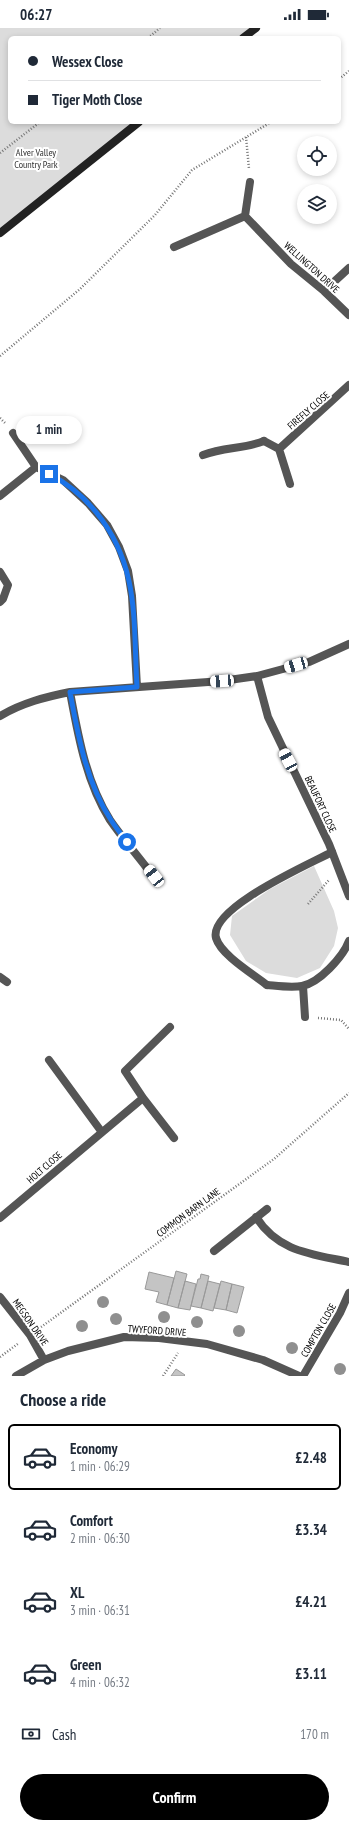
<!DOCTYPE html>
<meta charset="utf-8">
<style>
:root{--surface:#fff;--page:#f2f2f3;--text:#1f2937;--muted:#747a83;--line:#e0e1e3;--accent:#000}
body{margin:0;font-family:"PT Sans Narrow",sans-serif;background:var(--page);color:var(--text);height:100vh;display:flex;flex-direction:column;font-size:15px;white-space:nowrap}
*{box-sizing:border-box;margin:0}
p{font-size:13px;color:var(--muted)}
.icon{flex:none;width:22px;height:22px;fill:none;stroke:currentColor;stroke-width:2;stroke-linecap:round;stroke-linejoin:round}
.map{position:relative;height:1348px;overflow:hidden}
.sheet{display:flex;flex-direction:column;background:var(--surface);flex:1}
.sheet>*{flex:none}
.top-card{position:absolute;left:8px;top:8px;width:333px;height:88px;border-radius:6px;box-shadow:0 2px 6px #0003;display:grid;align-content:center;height:88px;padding:0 20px;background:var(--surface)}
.fabs{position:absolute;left:297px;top:108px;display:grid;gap:8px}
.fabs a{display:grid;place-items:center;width:40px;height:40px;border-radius:50%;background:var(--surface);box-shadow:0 2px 6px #0003;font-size:20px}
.end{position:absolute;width:18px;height:18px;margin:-9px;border:5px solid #1a73e8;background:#fff;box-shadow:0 0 0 2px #fff}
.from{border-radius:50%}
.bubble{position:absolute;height:28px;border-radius:14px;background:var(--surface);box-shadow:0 2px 6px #0003;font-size:13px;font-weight:800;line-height:28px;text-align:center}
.car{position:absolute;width:12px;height:24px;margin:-12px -6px;border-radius:5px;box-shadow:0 0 3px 1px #0007;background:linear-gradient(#fff 24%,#345 0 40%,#fff 0 76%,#345 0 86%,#fff 0)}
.top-card b{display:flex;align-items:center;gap:14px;height:38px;font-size:15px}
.top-card b+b{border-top:1px solid var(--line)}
.top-card i{width:10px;height:10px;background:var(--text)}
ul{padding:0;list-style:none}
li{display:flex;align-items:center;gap:12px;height:66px;margin:0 8px 6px;padding:0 12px;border:2px solid transparent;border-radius:6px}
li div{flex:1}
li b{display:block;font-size:15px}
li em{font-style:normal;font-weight:800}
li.active{border-color:var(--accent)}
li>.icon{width:36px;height:36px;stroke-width:1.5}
h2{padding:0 20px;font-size:18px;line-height:48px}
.pay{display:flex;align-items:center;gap:10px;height:44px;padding:0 20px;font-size:15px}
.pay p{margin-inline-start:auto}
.cta{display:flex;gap:8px;margin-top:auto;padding:8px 20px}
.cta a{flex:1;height:46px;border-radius:24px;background:var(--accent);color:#fff;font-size:16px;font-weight:800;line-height:46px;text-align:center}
.status{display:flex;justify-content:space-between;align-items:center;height:28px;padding:0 20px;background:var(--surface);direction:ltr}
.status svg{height:11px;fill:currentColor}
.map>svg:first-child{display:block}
.green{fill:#dcdcdc}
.building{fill:#c4c4c4;stroke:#999}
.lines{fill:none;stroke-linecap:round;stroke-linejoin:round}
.path{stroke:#777;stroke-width:2.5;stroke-dasharray:1 2;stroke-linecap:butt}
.lane{stroke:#555;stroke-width:8}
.street{stroke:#555;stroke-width:8}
.secondary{stroke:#222;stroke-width:8}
.tree{fill:#8f8f8f}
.route{stroke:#1a73e8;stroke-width:5}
.labels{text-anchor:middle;stroke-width:4;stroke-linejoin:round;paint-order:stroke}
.park-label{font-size:10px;fill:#333;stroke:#fff}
.street-label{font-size:10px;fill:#000;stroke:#fff}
</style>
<div class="status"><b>06:27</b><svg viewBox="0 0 49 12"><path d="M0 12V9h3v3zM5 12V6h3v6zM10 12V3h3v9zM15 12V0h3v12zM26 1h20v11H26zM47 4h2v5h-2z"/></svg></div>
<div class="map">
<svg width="349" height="1348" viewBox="0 0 349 1348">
<rect width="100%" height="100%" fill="#fff"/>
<path class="green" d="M0 0H256L243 10H10V94H139L0 205Z
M314 838 334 883 338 900 334 918 320 940 297 950 266 945 246 933 230 907 232 888 270 861Z"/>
<path class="building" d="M176 1243 187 1246 178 1280 167 1277Z
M149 1244 174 1250 167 1277 156 1274 159 1264 145 1261Z
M201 1246 209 1248 201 1280 191 1278 198 1251H200Z
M185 1253 196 1256 190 1282 178 1280Z
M208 1253 220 1256 213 1283 201 1280Z
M221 1253 232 1256 226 1282 214 1280Z
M232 1256 244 1259 237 1285 226 1282Z
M176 1341 185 1347 184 1348H171Z"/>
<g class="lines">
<path class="path" d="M148 10 160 0
M339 51 349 43
M246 109 249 141
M0 125 40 94
M0 328 80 261 155 187 192 142 271 94
M0 390 5 395
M308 876 329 852
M318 990 341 992 349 1001
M41 1299 274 1131 349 1065
M0 1329 19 1315
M163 1348 178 1325"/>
<path class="lane" d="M203 427C224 419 244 421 264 413
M0 544 8 557 3 571 0 574
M267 957C253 946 221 927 216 910 208 880 310 836 332 824
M256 1189C278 1224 312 1226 349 1234
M214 1223 267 1181"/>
<path class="street" d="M245 188 250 154
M174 219 245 188 291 236 324 263 349 287
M324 263 349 240
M13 405 36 439
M264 413 279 421 290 456
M279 421 349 357
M0 468 36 439 63 452 88 475 107 497 119 519 128 543 132 568 137 659
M257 648 268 689 329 816 349 868
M70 664C78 707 86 754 110 792 123 811 139 829 153 848
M0 688C22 675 45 669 70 664L222 653 257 648 309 634 349 616
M0 949 7 954
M267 957C278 958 291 960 302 958 319 955 343 929 349 913
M303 958 305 989
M170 999 125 1043 143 1070 174 1110
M49 1032 101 1103
M0 1190 143 1070
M0 1269 30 1307 44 1332
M16 1348 44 1332 68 1323 124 1309 159 1310 207 1316 263 1332 299 1348
M303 1348 340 1285 349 1265"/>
<path class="secondary" d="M243 10 256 0
M0 205 139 94"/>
</g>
<g class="tree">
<circle cx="103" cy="1274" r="6"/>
<circle cx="164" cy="1289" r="6"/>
<circle cx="116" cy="1291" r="6"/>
<circle cx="197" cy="1294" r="6"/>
<circle cx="82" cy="1298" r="6"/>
<circle cx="239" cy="1303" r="6"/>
<circle cx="292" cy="1320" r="6"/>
<circle cx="340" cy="1341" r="6"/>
</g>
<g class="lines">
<path class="route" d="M49 446C67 455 83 468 96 484 140 538 133 593 137 659L70 664C78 707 86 754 111 792 116 800 122 807 127 814"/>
</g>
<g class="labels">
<g class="park-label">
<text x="36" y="128">Alver Valley<tspan x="36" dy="12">Country Park</tspan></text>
</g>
<g class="street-label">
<text transform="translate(312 239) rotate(42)" y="4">WELLINGTON DRIVE</text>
<text transform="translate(308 382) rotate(-41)" y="4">FIREFLY CLOSE</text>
<text transform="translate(321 776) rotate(65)" y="4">BEAUFORT CLOSE</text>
<text transform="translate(44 1139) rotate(-41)" y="4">HOLT CLOSE</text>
<text transform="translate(188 1184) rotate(-36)" y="4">COMMON BARN LANE</text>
<text transform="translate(31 1294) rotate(55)" y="4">MEGSON DRIVE</text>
<text transform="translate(157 1302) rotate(4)" y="4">TWYFORD DRIVE</text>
<text transform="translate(318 1302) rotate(-60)" y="4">COMPTON CLOSE</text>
</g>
</g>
</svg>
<div class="fabs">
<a><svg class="icon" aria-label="locate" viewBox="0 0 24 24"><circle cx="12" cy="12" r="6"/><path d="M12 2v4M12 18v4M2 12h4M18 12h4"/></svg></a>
<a><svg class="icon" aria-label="layers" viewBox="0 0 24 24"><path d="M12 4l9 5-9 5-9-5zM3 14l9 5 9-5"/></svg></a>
</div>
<i class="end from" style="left:127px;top:814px"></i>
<i class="end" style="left:49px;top:446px"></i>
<div class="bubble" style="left:16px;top:388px;width:66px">1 min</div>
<i class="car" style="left:296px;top:637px;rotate:254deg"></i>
<i class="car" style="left:222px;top:653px;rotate:266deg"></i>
<i class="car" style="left:288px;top:732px;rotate:332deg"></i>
<i class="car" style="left:154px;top:848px;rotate:322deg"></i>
<div class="top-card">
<b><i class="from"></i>Wessex Close</b>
<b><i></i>Tiger Moth Close</b>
</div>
</div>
<section class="sheet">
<h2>Choose a ride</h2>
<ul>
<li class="active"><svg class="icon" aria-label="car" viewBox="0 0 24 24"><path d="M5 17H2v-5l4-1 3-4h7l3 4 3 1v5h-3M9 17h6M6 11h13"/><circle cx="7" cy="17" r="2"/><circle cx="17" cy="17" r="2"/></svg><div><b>Economy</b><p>1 min · 06:29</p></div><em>£2.48</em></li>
<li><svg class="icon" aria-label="car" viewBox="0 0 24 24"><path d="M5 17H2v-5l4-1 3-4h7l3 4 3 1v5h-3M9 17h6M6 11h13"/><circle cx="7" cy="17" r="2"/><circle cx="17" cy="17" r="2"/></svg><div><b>Comfort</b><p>2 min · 06:30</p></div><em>£3.34</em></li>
<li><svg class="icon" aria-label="car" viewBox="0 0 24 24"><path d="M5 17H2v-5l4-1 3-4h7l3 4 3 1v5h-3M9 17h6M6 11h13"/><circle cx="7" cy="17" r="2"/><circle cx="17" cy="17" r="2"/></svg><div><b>XL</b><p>3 min · 06:31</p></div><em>£4.21</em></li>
<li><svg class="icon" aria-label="car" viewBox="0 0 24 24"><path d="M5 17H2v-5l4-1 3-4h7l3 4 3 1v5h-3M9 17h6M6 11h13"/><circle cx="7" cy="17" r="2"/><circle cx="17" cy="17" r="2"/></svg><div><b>Green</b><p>4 min · 06:32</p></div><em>£3.11</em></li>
</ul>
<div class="pay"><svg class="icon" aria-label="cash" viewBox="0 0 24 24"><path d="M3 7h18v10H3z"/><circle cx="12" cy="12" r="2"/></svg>Cash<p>170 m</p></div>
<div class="cta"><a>Confirm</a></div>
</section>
